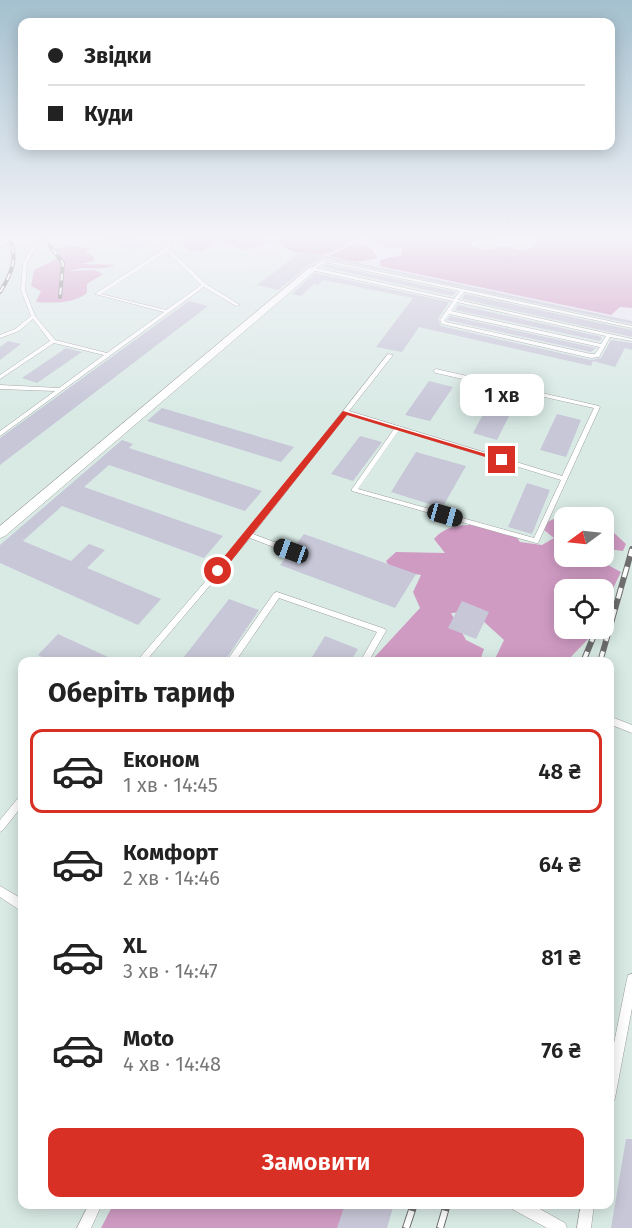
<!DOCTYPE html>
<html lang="uk">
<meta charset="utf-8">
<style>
:root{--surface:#fff;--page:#f6f6f6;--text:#222;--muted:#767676;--line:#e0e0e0;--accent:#d93025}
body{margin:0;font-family:"Fira Sans",sans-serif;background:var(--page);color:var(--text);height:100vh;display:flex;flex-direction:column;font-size:22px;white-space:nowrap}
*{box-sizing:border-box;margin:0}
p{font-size:20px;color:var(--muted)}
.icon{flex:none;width:33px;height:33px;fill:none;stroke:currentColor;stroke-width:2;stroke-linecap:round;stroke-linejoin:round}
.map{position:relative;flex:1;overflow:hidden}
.side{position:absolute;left:18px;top:657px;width:596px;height:552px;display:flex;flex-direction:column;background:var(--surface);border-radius:12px;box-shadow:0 3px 15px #0003}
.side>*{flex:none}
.hud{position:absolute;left:18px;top:18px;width:597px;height:132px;border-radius:12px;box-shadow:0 3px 15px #0003;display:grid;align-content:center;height:132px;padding:0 30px;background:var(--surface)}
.needle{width:39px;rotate:255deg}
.fabs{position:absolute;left:554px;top:507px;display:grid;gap:12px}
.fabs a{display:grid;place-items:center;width:60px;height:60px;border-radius:12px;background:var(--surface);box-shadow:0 3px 15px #0003;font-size:30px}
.end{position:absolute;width:27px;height:27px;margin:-14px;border:8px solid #d93025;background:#fff;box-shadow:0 0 0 3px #fff}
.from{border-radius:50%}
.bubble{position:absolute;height:42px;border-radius:12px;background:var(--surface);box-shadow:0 3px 15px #0003;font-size:20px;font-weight:600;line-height:42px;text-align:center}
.car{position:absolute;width:18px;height:36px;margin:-18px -9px;border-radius:8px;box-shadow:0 0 4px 2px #0007;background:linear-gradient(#222 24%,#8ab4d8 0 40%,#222 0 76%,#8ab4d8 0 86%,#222 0)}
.hud b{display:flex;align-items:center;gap:21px;height:57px;font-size:22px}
.hud b+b{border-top:2px solid var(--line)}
.hud i{width:15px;height:15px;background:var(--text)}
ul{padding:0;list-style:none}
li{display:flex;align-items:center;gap:18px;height:84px;margin:0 12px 9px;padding:0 18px;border:3px solid transparent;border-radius:12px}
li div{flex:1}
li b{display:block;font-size:22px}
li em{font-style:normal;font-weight:600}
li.selected{border-color:var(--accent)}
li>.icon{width:54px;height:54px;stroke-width:1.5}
h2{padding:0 30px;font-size:27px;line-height:72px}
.button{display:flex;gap:12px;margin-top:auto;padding:12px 30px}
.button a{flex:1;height:69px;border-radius:12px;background:var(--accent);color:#fff;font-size:24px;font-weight:600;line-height:69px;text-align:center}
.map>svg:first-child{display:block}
.industrial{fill:#d9eae5;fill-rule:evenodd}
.forest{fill:#d09bc3}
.building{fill:#c7c7d8}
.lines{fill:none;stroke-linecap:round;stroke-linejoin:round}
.service-casing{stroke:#9d9d9d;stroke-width:1}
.minor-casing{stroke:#9d9d9d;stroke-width:1}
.service{fill:#fff;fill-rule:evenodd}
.minor{fill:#fff;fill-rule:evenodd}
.rail-far2-casing{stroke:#6e6e6e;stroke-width:4}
.rail-far1-casing{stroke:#6e6e6e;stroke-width:6}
.rail-casing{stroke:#6e6e6e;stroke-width:8}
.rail-far2{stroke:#fff;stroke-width:2;stroke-dasharray:7;stroke-linecap:butt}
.rail-far1{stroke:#fff;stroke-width:4;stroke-dasharray:11;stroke-linecap:butt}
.rail{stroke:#fff;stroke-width:6;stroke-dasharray:18;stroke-linecap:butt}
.route{fill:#d93025}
</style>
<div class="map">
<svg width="632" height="1228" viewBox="0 0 632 1228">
<rect width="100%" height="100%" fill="#e9e7f1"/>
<path class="industrial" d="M0 238H176L190 250H203L220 242 255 250 302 248 323 256 632 321V1228H0ZM564 518H603V556H564ZM564 590H603V628H564ZM22 662H609V1204H22Z"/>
<path class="forest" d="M176 238H264L273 241 247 250 220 242 203 250H189Z
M278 238H358C331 256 307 263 279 244Z
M366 238H508L472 241 471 246 485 250 505 246 526 251 538 243 536 238H632V308L620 307 611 315 380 266V260L401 255 402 248H391L366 241Z
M353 244C367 244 371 246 377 258L356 262 329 256Z
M70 245 90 248 86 253 93 256 94 261 81 264 115 265C101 272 84 265 70 271L95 270 103 274 87 284V293C72 304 54 303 36 302L41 291 31 286 34 270 61 257 59 252 53 251 56 248Z
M565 514 580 517 564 518V556H603V529L613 532 626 544 623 551 608 549 604 563 621 572 603 609V590H564V628L594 629 589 638 567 661H494L504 640 482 620V611L451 613 466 640 484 649 480 661 370 662 420 608 413 592 421 575 392 570 386 561 396 552 445 553 434 539C454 516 489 527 514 533L520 542 542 545 554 538 544 530 547 522Z
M113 1205H353L351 1228H101Z"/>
<path class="building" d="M106 238H133L149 242 136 250 105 243Z
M302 251 632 321V324L323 258 309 265 278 290 257 285Z
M325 264 456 292 453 296 322 267Z
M315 273 449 302 438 319 441 326 591 360 601 358 611 340 632 343V350L625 348 615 367 593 361 591 366 419 327 402 352 376 347 413 298 323 280 318 285 314 284 301 296 292 294Z
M465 294 632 330V337L462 299Z
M189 301 208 306 0 465V438Z
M458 305 602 337 600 341 455 310Z
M450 316 596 348 591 352 447 320Z
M8 341 21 344 0 360V347Z
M66 348 82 352 37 383 22 378Z
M429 381 453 387 430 421 405 415Z
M492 398 515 404 497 440 473 433Z
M162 408 294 447 281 462 147 421Z
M557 414 581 420 566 457 540 450Z
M360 436 382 442 353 481 331 474Z
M122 440 133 444 129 448 262 491 245 511 109 465 84 487 223 536 204 558 62 506 23 541 71 561 89 544 105 550 87 568 161 599 138 625 0 563V545Z
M416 452 466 466 442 508 391 492Z
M527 483 550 490 532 534 508 527Z
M304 534 416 574 395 608 280 565 288 555 295 554 294 547Z
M229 599 259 610 224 662H180Z
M462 601 489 612 476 639 448 628Z
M58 634 119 662H52L38 655Z
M325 636 358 649 350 662H309Z
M626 1139H632V1228H611Z
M345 1204H394L387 1228H337Z"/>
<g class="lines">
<g class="service-casing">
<path id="service" d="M25 238H28V240L37 245 27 263 25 290 35 316 55 340 107 353 164 312 95 294 164 249 149 238H154L166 246 169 238H173L169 249 206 284 240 305 236 306 204 287 0 436V431L55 391 0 389V385L59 388 104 355 54 343 0 379V375L50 341 33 319 19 331 0 338V335L15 329 31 316 21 290 23 263 33 245 25 241 0 251V249ZM167 251 201 285 166 310 101 294Z
M323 260 463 289 632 326V328L464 292 458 300 632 339V341L610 337 599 357 591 358 442 324 440 320 453 301 311 270V268ZM325 262 460 291 454 299 316 268ZM457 302 606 336 601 344 451 311ZM449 314 600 347 595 354H591L446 322 444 320Z
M388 354 393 355 349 411 562 476 594 408 436 373 433 371 436 369 599 406 600 407 538 543H536L352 491V489L394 429 347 414 253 534 293 549 294 551 293 553H289L250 538 145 662H136L247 533ZM399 430 561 480 534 538 358 489Z
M277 592 385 629 386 631 368 662H360L377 632 279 598 235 662H226L274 593Z
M609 716 632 725V733L609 724Z
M22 796V806L3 830 0 832V820L19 797Z
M0 886 22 899V910L18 909 0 897Z
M632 974V1008L615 1098 613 1102 609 1104V1068L627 979 628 975Z
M89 1204H102L91 1228H77Z
M511 1204H531L565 1223 567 1228H547L512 1209Z
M581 1204H594L591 1228H577Z"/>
</g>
<g class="minor-casing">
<path id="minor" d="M310 267 317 269 5 536 0 538V526Z"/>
</g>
<use href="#service" class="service"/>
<use href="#minor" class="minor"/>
<g class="rail-far2-casing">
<path id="rail-far2" d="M44 238 63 263 60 297
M0 292C11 275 19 257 9 238"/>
</g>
<g class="rail-far1-casing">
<path id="rail-far1" d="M583 662 597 628
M600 662 632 549"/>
</g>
<g class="rail-casing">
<path id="rail" d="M406 1228 414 1204
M440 1228 447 1204"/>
</g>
<use href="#rail-far2" class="rail-far2"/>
<use href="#rail-far1" class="rail-far1"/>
<use href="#rail" class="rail"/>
</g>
<linearGradient id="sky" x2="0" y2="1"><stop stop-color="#a4c0ce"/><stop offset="0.58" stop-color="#f5f4f9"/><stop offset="1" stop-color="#f5f4f9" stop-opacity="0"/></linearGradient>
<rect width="632" height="410" fill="url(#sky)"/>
<path class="route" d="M343 411 506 460 499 461 347 415 221 574H214V569Z"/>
</svg>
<div class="fabs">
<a><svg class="needle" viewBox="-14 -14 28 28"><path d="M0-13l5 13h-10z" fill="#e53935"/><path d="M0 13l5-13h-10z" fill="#767676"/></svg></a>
<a><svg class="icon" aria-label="locate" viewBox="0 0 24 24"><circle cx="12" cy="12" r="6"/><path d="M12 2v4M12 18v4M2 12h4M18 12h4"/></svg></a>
</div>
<i class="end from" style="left:218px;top:571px"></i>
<i class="end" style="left:502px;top:460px"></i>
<div class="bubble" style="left:460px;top:374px;width:84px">1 хв</div>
<i class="car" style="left:445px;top:515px;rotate:106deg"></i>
<i class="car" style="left:291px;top:551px;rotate:290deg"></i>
<div class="hud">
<b><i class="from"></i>Звідки</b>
<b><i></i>Куди</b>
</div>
<section class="side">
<h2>Оберіть тариф</h2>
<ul>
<li class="selected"><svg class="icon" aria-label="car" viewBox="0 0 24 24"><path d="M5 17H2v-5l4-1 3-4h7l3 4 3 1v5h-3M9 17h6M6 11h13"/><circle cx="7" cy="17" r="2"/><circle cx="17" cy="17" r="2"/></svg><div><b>Економ</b><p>1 хв · 14:45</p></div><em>48 ₴</em></li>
<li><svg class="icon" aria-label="car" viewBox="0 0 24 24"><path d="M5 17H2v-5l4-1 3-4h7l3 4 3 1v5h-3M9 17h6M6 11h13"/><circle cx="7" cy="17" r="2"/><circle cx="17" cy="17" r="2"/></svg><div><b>Комфорт</b><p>2 хв · 14:46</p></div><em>64 ₴</em></li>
<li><svg class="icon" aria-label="car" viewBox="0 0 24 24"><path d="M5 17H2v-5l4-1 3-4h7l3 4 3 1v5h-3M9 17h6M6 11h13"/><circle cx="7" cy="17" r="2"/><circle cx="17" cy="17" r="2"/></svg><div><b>XL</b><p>3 хв · 14:47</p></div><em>81 ₴</em></li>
<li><svg class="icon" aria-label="car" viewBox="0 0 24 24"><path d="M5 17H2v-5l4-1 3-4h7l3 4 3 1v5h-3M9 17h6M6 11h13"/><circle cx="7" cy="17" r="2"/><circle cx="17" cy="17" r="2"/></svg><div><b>Moto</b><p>4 хв · 14:48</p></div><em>76 ₴</em></li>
</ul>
<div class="button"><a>Замовити</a></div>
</section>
</div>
